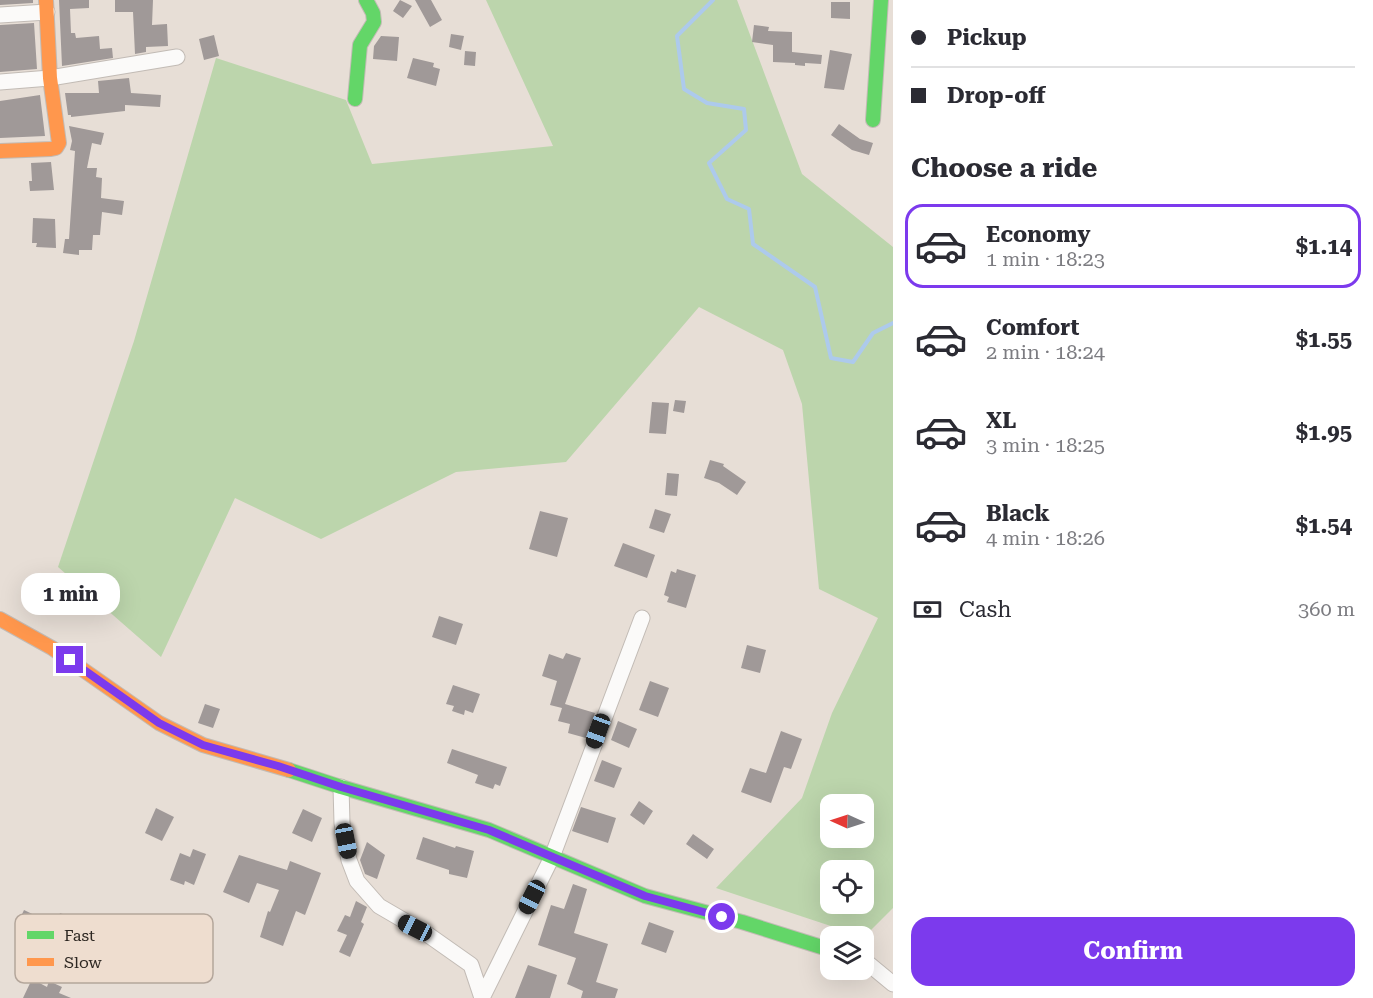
<!DOCTYPE html>
<meta charset="utf-8">
<style>
:root{--surface:#fff;--page:#f7f7f7;--text:#2b2b33;--muted:#7c7c81;--line:#e1e1e2;--accent:#7c3aed}
body{margin:0;font-family:"Roboto Serif",serif;background:var(--page);color:var(--text);height:100vh;display:flex;flex-direction:column;font-size:22px;white-space:nowrap}
*{box-sizing:border-box;margin:0}
p{font-size:20px;color:var(--muted)}
.icon{flex:none;width:33px;height:33px;fill:none;stroke:currentColor;stroke-width:2;stroke-linecap:round;stroke-linejoin:round}
.map{position:relative;flex:1;overflow:hidden}
.side{display:flex;flex-direction:column;background:var(--surface);width:480px}
.side>*{flex:none}
.hud{display:grid;align-content:center;height:132px;padding:0 18px;background:var(--surface)}
.needle{width:39px;rotate:273deg}
.tools{position:absolute;left:820px;top:794px;display:grid;gap:12px}
.tools a{display:grid;place-items:center;width:54px;height:54px;border-radius:12px;background:var(--surface);box-shadow:0 6px 24px #0002;font-size:30px}
.end{position:absolute;width:27px;height:27px;margin:-14px;border:8px solid #7c3aed;background:#fff;box-shadow:0 0 0 3px #fff}
.from{border-radius:50%}
.bubble{position:absolute;height:42px;border-radius:18px;background:var(--surface);box-shadow:0 6px 24px #0002;font-size:20px;font-weight:700;line-height:42px;text-align:center}
.car{position:absolute;width:18px;height:36px;margin:-18px -9px;border-radius:8px;box-shadow:0 0 4px 2px #0007;background:linear-gradient(#222 24%,#8ab4d8 0 40%,#222 0 76%,#8ab4d8 0 86%,#222 0)}
.hud b{display:flex;align-items:center;gap:21px;height:57px;font-size:22px}
.hud b+b{border-top:2px solid var(--line)}
.hud i{width:15px;height:15px;background:var(--text)}
ul{padding:0;list-style:none}
li{display:flex;align-items:center;gap:18px;height:84px;margin:0 12px 9px;padding:0 6px;border:3px solid transparent;border-radius:18px}
li div{flex:1}
li b{display:block;font-size:22px}
li em{font-style:normal;font-weight:700}
li.on{border-color:var(--accent)}
li>.icon{width:54px;height:54px;stroke-width:1.5}
h2{padding:0 18px;font-size:27px;line-height:72px}
.pay{display:flex;align-items:center;gap:15px;height:66px;padding:0 18px;font-size:22px}
.pay p{margin-inline-start:auto}
.button{display:flex;gap:12px;margin-top:auto;padding:12px 18px}
.button a{flex:1;height:69px;border-radius:18px;background:var(--accent);color:#fff;font-size:24px;font-weight:700;line-height:69px;text-align:center}
main{display:flex;flex:1;min-height:0}
.map>svg:first-child{display:block}
.green{fill:#bcd5ac;fill-rule:evenodd}
.lines{fill:none;stroke-linecap:round;stroke-linejoin:round}
.stream{stroke:#adcaec;stroke-width:4}
.building{fill:#a09998}
.street-casing{stroke:#c2bbb5;stroke-width:17}
.fast-casing{stroke:#c2bbb5;stroke-width:16}
.slow-casing{stroke:#c2bbb5;stroke-width:16}
.street{stroke:#fbfaf9;stroke-width:15}
.fast{stroke:#63d668;stroke-width:14}
.slow{stroke:#ff974d;stroke-width:14}
.route{stroke:#7c3aed;stroke-width:8}
.key{fill:#eeddcf;stroke:#b4a69b;stroke-width:1.5}
.key-label{font-size:16px;fill:#2d2722}
</style>
<main>
<div class="map">
<svg width="893" height="998" viewBox="0 0 893 998">
<rect width="100%" height="100%" fill="#e7ded6"/>
<path class="green" d="M486 0H737L802 174 893 247V908L864 937 716 888 802 798 832 713 878 618 819 589 802 404 783 350 699 307 566 462 456 472 321 539 235 498 161 657 58 567 134 341 216 58 346 100 372 164 553 146ZM831 804H864V837H831ZM831 870H864V903H831Z"/>
<g class="lines">
<path class="stream" d="M713 0 677 36 684 89 707 103 744 109 746 130 709 163 727 199 749 209 753 244 815 287 831 358 853 362 873 333 893 323"/>
</g>
<path class="building" d="M0 0H33V3L0 5Z
M59 0H89V8L70 9 71 33H75L76 38 99 36 100 49 112 48 113 58 62 66Z
M115 0H153L152 25 167 24 168 46 146 47V52L135 54 133 12H115Z
M400 0 412 6 403 18 393 11Z
M415 0H431L442 20 430 27Z
M831 2H850V19L831 18Z
M34 23 37 69 0 72V25Z
M754 25 769 27 768 31 792 32V52L822 55 821 64 805 63V66L795 65V63L773 62V45L752 42Z
M451 34 464 36 461 50 449 47Z
M214 35 219 56 204 60 199 39Z
M381 36 399 37 397 61 373 59 374 46Z
M830 50 852 54 844 90 824 88Z
M465 51 476 52 475 66 464 65Z
M413 58 434 63 433 67 440 69 436 86 407 78Z
M129 78 131 93 161 95 160 107 125 105V111L71 117V115H68L65 93H99L98 81Z
M40 95 45 136 0 138V101Z
M839 124 860 139 873 143 869 155 852 150 831 135Z
M69 126 104 133 101 145 92 143 87 168H97L96 177 102 178 101 198 124 201 122 215 102 212 100 235H93L92 250H79V255L63 253 65 239H69L75 151 70 150 72 141Z
M51 162 54 190 30 191 29 181H32L31 163Z
M33 218 55 219 56 248 36 247 37 243H32Z
M675 400 686 401 684 413 673 411Z
M652 402 669 403 666 434 649 433Z
M710 460 724 464 723 466 746 482 737 495 719 483 704 478Z
M667 473 679 474 677 496 665 495Z
M655 509 671 514 664 533 649 528Z
M540 511 568 518 557 557 529 549Z
M623 543 655 555 647 578 614 566Z
M677 569 696 575 686 608 667 602 669 597 664 595 671 571 676 573Z
M439 616 463 624 456 645 432 637Z
M747 645 766 650 760 673 741 668Z
M566 653 581 658 565 704 595 713 586 738 568 733 570 724 558 721 562 708 550 705 557 681 542 676 549 654 563 659Z
M650 681 669 688 658 717 639 710Z
M453 685 480 694 473 713 465 710 464 715 452 711 454 706 446 704Z
M205 704 220 709 213 728 198 723Z
M618 721 637 729 629 748 611 740Z
M781 731 802 739 791 769 784 767 771 803 741 792 750 768 766 773Z
M452 749 507 767 500 786 495 784 493 789 475 783 478 775 447 763Z
M602 760 622 768 614 788 594 781Z
M639 801 653 811 644 825 630 815Z
M581 807 616 818 608 843 572 831Z
M156 808 174 817 162 841 145 833Z
M303 809 322 818 312 842 292 833Z
M693 834 714 849 707 859 686 844Z
M423 837 455 848 456 846 474 851 467 878 449 874V870L416 859Z
M367 842 385 855 377 879 365 874 360 860Z
M193 849 206 854 194 885 185 881 184 885 170 880 180 853 190 857Z
M239 855 287 870 290 861 321 873 305 915 296 911 283 946 260 937 268 911 270 912 279 890 257 883 249 903 223 892Z
M573 884 587 889 574 933 608 944 596 982 618 989 615 998H581L583 991 567 984 576 958 538 945 551 905 564 909Z
M356 901 367 907 361 922 364 924 350 957 339 952 347 935 337 931 345 915 350 917Z
M24 910 55 925 60 913 103 928 108 917 129 926 126 933 165 949 154 977 128 966 132 957 105 945 96 966 86 961 89 954 41 937 40 939 16 927Z
M649 922 674 931 666 953 641 944Z
M528 965 557 975 550 998H515Z
M32 979 47 987 49 981 62 987 59 993 71 998H23Z"/>
<g class="lines">
<g class="street-casing">
<path id="street" d="M0 15 47 12
M0 82 50 78 177 57
M341 787 342 823 349 860 357 881 379 906 427 934 471 965 482 998
M864 960 893 984
M482 998 552 857 642 618"/>
</g>
<g class="fast-casing">
<path id="fast" d="M355 99 360 45 374 22 373 13 366 0
M873 120 881 0
M289 770 341 787 489 830 645 896 742 922 831 950"/>
</g>
<g class="slow-casing">
<path id="slow" d="M0 151 51 149 56 148 59 143 50 78 46 0
M0 619 52 648 159 723 203 745 289 770"/>
</g>
<use href="#street" class="street"/>
<use href="#fast" class="fast"/>
<use href="#slow" class="slow"/>
</g>
<g class="lines">
<path class="route" d="M70 660 159 723 203 745 278 766 341 787 489 830 645 896 722 917"/>
</g>
<rect x="15" y="914" width="198" height="69" rx="9" class="key"/>
<rect x="27" y="931" width="27" height="8" fill="#63d668"/>
<rect x="27" y="958" width="27" height="8" fill="#ff974d"/>
<g class="key-label">
<text x="64" y="941">Fast</text>
<text x="64" y="968">Slow</text>
</g>
</svg>
<div class="tools">
<a><svg class="needle" viewBox="-14 -14 28 28"><path d="M0-13l5 13h-10z" fill="#e53935"/><path d="M0 13l5-13h-10z" fill="#7c7c81"/></svg></a>
<a><svg class="icon" aria-label="locate" viewBox="0 0 24 24"><circle cx="12" cy="12" r="6"/><path d="M12 2v4M12 18v4M2 12h4M18 12h4"/></svg></a>
<a><svg class="icon" aria-label="layers" viewBox="0 0 24 24"><path d="M12 4l9 5-9 5-9-5zM3 14l9 5 9-5"/></svg></a>
</div>
<i class="end from" style="left:722px;top:917px"></i>
<i class="end" style="left:70px;top:660px"></i>
<div class="bubble" style="left:21px;top:573px;width:99px">1 min</div>
<i class="car" style="left:598px;top:731px;rotate:200deg"></i>
<i class="car" style="left:346px;top:841px;rotate:169deg"></i>
<i class="car" style="left:532px;top:897px;rotate:207deg"></i>
<i class="car" style="left:415px;top:928px;rotate:297deg"></i>
</div>
<section class="side">
<div class="hud">
<b><i class="from"></i>Pickup</b>
<b><i></i>Drop-off</b>
</div>
<h2>Choose a ride</h2>
<ul>
<li class="on"><svg class="icon" aria-label="car" viewBox="0 0 24 24"><path d="M5 17H2v-5l4-1 3-4h7l3 4 3 1v5h-3M9 17h6M6 11h13"/><circle cx="7" cy="17" r="2"/><circle cx="17" cy="17" r="2"/></svg><div><b>Economy</b><p>1 min · 18:23</p></div><em>$1.14</em></li>
<li><svg class="icon" aria-label="car" viewBox="0 0 24 24"><path d="M5 17H2v-5l4-1 3-4h7l3 4 3 1v5h-3M9 17h6M6 11h13"/><circle cx="7" cy="17" r="2"/><circle cx="17" cy="17" r="2"/></svg><div><b>Comfort</b><p>2 min · 18:24</p></div><em>$1.55</em></li>
<li><svg class="icon" aria-label="car" viewBox="0 0 24 24"><path d="M5 17H2v-5l4-1 3-4h7l3 4 3 1v5h-3M9 17h6M6 11h13"/><circle cx="7" cy="17" r="2"/><circle cx="17" cy="17" r="2"/></svg><div><b>XL</b><p>3 min · 18:25</p></div><em>$1.95</em></li>
<li><svg class="icon" aria-label="car" viewBox="0 0 24 24"><path d="M5 17H2v-5l4-1 3-4h7l3 4 3 1v5h-3M9 17h6M6 11h13"/><circle cx="7" cy="17" r="2"/><circle cx="17" cy="17" r="2"/></svg><div><b>Black</b><p>4 min · 18:26</p></div><em>$1.54</em></li>
</ul>
<div class="pay"><svg class="icon" aria-label="cash" viewBox="0 0 24 24"><path d="M3 7h18v10H3z"/><circle cx="12" cy="12" r="2"/></svg>Cash<p>360 m</p></div>
<div class="button"><a>Confirm</a></div>
</section>
</main>
